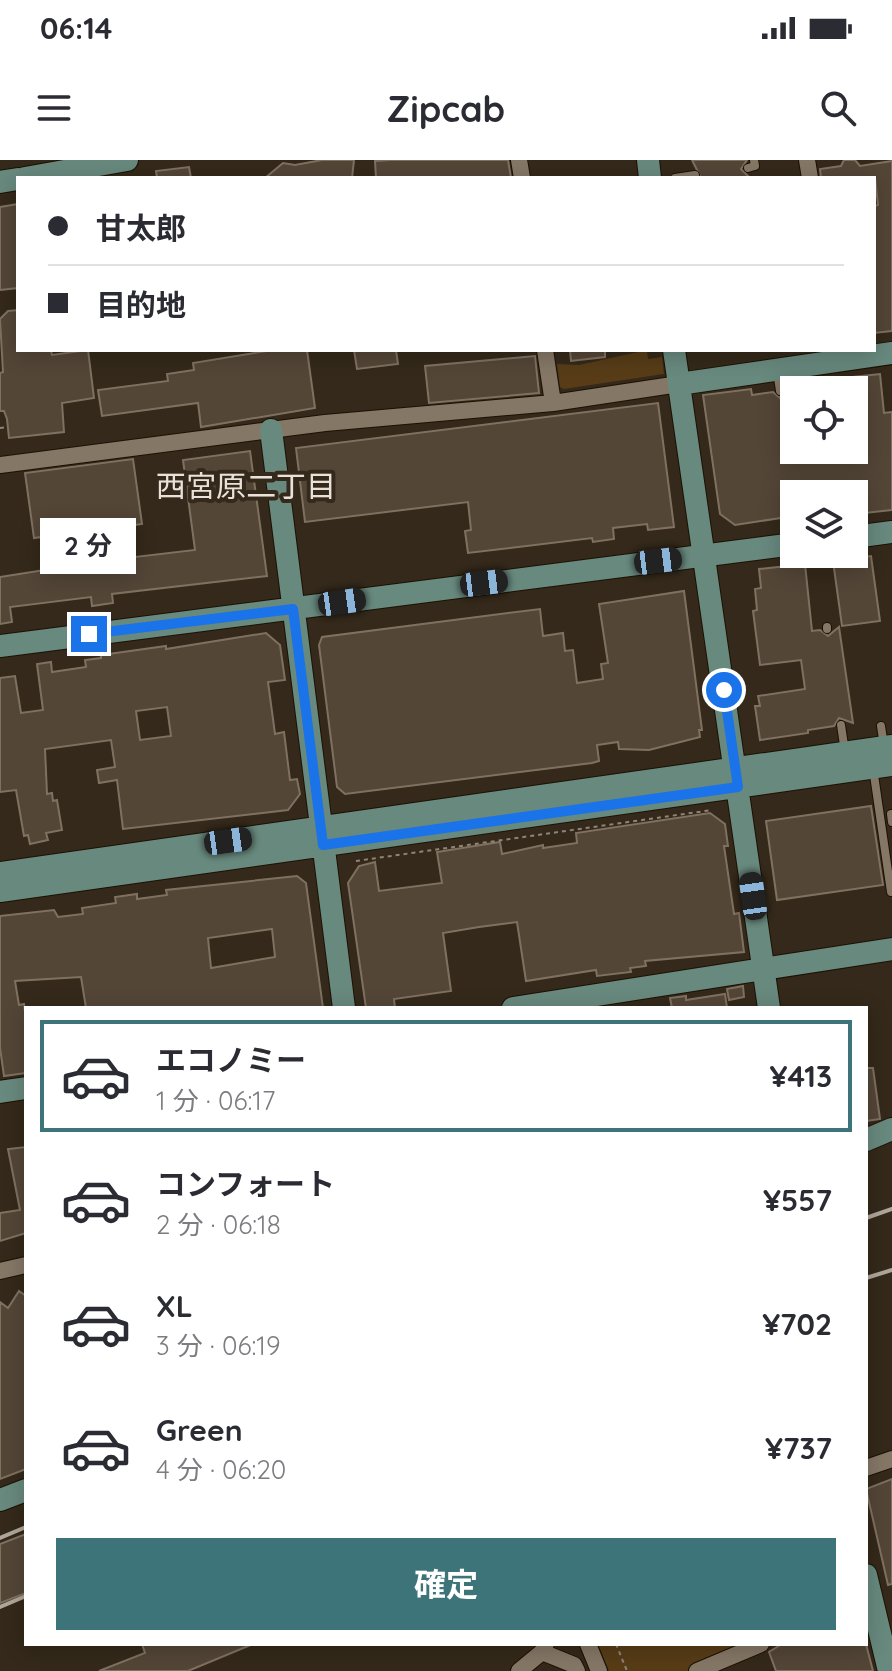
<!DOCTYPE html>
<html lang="ja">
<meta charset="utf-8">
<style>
:root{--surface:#fff;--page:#f2f2f3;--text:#2b2b33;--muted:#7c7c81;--line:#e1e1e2;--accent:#3d7479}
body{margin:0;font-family:Quicksand,"Noto Sans JP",sans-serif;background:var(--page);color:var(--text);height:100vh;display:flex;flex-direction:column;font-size:30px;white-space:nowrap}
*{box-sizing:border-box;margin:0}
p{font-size:26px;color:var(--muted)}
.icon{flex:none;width:44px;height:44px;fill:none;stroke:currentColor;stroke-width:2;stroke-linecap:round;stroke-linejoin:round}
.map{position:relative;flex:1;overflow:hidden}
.details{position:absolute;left:24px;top:846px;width:844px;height:640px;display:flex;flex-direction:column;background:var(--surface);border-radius:0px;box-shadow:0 4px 20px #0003}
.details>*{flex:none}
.banner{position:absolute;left:16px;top:16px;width:860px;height:176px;border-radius:0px;box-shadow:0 4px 20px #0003;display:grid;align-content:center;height:176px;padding:0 32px;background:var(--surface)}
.buttons{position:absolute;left:780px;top:216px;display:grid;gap:16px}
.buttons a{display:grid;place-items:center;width:88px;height:88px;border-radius:0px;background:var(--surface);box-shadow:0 4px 20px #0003;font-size:40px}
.end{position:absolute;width:36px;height:36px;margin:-18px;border:10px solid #1a73e8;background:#fff;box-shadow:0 0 0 4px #fff}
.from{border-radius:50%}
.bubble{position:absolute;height:56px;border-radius:0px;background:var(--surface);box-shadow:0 4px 20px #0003;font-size:26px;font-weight:700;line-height:56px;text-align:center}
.car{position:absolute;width:24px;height:48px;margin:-24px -12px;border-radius:10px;box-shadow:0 0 6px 2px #0007;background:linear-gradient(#222 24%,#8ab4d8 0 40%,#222 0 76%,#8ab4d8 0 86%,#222 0)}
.banner b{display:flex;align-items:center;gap:28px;height:76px;font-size:30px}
.banner b+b{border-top:2px solid var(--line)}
.banner i{width:20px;height:20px;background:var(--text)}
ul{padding:14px 0 0;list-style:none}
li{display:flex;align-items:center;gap:24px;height:112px;margin:0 16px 12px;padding:0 16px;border:4px solid transparent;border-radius:0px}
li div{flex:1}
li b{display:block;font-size:30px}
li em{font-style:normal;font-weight:700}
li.current{border-color:var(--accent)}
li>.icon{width:72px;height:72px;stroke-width:1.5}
.action{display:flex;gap:16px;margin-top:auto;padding:16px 32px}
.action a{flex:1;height:92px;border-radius:0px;background:var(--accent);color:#fff;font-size:32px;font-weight:700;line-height:92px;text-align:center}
.status{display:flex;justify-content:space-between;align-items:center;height:56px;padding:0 40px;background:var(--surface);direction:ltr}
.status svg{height:22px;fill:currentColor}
header{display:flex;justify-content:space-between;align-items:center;height:104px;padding:0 32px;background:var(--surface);font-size:36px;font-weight:700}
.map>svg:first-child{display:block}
.park{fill:#573c17}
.building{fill:#534637;stroke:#7f7160;stroke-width:2;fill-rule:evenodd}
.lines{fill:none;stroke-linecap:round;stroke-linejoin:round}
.lane-casing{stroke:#1c1104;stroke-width:10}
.street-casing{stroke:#1c1104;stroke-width:18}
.secondary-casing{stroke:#1c1104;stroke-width:24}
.path{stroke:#8e8578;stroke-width:2;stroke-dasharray:4 4;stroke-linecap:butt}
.lane{stroke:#857766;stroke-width:8}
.street{stroke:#857766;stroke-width:16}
.secondary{stroke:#68897e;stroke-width:22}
.rail{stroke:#afa69b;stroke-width:4}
.route{stroke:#1a73e8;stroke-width:10}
.labels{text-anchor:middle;stroke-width:8;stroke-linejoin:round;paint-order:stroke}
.neighbourhood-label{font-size:30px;fill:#eae2d9;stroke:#34291a}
</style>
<div class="status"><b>06:14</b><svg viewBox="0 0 49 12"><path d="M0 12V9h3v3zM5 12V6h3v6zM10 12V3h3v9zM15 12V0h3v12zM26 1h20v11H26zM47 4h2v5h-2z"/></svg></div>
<header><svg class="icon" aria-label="menu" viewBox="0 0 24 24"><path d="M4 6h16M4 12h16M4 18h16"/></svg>Zipcab<svg class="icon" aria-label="search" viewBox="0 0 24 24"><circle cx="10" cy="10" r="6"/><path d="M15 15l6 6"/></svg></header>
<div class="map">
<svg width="892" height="1511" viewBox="0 0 892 1511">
<rect width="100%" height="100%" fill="#34291a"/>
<path class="park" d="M647 190 648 199 662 197 664 214 564 229 560 227 557 204 579 205Z
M598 1484H751L687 1511H609Z"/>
<path class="building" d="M322 0H354L352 18H265L283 3 295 5Z
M390 0H508L511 18H376L375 1Z
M692 0H747L741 9 750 18H701Z
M844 0H855L860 6 892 1V171L874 173V46L878 45 875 18H821L820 9 841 6Z
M189 7 191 18H157L156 11Z
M18 44V128L0 130V47Z
M18 150V190H51L52 195 88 190 94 238 62 243 64 272 9 278 7 259 4 251H0V213L3 212 0 159 8 151Z
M273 190H307L315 248 201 267 198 243 102 256 98 230 168 221 167 214 194 210 193 203Z
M354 190H396L398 204 357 209Z
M570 190H605V197L571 201Z
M535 196 539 233 429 243 425 206Z
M880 214 884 253 892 252V350L856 354 854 334H794V356L735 365 720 354 703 235 751 229 752 235 773 232 780 238 787 230H794V290H854V230H844L843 218Z
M658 243 674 367 648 370 647 364 613 368 614 379 593 382 592 378 468 393 465 371 471 370 468 342 305 362 296 288Z
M250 291 267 416 112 434 113 443 92 446 91 437 10 447 12 462 0 464V417L96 402 92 370 34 378 25 313 133 299 142 364 106 369 110 400 195 390 183 300Z
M871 396 880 461 842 466 833 401Z
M805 404 812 471 820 470 828 476 839 467 853 563 839 558 834 566 808 570V573L760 580 755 546H760L758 536 805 529 801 500 760 505 753 451 757 450 755 429 761 428 759 409Z
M684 431 702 570H699L700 577 649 590 619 589 618 582 597 585 599 601 592 603 345 634 337 627 319 485 322 477 540 449 543 476 563 473 565 491 573 490 577 523 603 519 601 504 608 503 599 444Z
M266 473 280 485 285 520 268 522 275 574 284 572 290 620 297 619 300 634 288 650 123 669 117 620 99 623 97 610 115 607 111 580 45 589 47 634 52 633 53 641 57 640 62 670 46 673 48 680 30 684 28 675 24 676 16 630 0 632V518L15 516 21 553 43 550 37 504 51 502 52 512 86 507 85 500 101 498V495L166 486V489ZM167 547 171 576 140 580 136 551Z
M871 646 883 725 777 740 766 661Z
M710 653 725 664 728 686H724L734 754 739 753 744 792 645 801 646 806 630 808 631 812 597 816 596 810 526 821 517 762 479 767 443 773 451 831 394 839 395 848H366L348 723 359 706 375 702 379 731 442 723 437 692 500 682 502 694 543 685V688L577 683 576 673Z
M297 716 306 723 323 848H86L81 817 15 821 19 845 24 844 26 860V913L4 916 0 888V756L54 750 58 757 83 754 82 748 116 743 115 737 137 734V739L167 735 166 730ZM272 769 275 797 211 808 208 778Z
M743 826 744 837 729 840 727 829Z
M725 834 727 848H672L670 838 686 836V840Z
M866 908H873L880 959 866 961Z
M26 987V1073L0 1081V1053L20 1050 8 989Z
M19 1131 26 1136V1309L0 1319V1142L8 1148Z
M892 1319V1424L888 1425 866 1329Z
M26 1374V1433L0 1443V1384Z
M142 1484H253L188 1511H99L145 1493Z
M782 1484H866L873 1511H776L769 1492Z"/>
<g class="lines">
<g class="lane-casing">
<path id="lane" d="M748 8 755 6 754 0
M675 18 695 15
M777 211 780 231
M816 394 817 402
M827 467V469
M841 565 845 592
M881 566 884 586
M873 608 891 732
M891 654 892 662"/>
</g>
<g class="street-casing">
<path id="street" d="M519 0 522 18
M807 0 810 18
M545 190 553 243
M0 305 325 263 553 243 679 224
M0 1111 26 1105
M866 1308 892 1299
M588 1484 599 1511
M542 1492 574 1505 577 1511
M519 1511 542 1492 546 1484
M697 1511 761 1484"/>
</g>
<g class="secondary-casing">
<path id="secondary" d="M648 0 650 18
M25 18 127 0
M0 22 18 19
M674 190 769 848
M679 224 892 193
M271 270 344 848
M854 377 892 372
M0 486 794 384
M0 713 892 586
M0 731 892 605
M513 848 892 789
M0 932 26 928
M866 980 892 969
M0 1340 26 1330
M866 1415 889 1511"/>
</g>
<path class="path" d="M0 268 8 267
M356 701 712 650
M616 1484 627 1511"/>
<use href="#lane" class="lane"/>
<use href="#street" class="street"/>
<use href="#secondary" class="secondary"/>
<path class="rail" d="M866 1058 892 1049
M866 1118 892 1110
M0 1378 26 1367
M0 1447 26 1436"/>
</g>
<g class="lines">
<path class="route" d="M89 474 293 449 323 685 738 627 724 530"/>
</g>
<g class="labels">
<g class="neighbourhood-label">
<text x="246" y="337">西宮原二丁目</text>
</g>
</g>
</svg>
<div class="buttons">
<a><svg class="icon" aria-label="locate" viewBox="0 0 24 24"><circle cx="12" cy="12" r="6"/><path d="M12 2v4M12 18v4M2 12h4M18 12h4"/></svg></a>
<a><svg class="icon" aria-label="layers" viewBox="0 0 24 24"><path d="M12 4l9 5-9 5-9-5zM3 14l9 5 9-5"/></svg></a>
</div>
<i class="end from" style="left:724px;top:530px"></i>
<i class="end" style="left:89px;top:474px"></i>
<div class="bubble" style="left:40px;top:358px;width:96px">2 分</div>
<i class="car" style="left:658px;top:401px;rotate:83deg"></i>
<i class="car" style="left:484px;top:423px;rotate:83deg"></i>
<i class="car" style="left:342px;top:442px;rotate:82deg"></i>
<i class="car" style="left:228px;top:681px;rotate:82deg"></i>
<i class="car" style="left:753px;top:736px;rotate:352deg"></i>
<div class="banner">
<b><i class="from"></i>甘太郎</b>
<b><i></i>目的地</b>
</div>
<section class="details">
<ul>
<li class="current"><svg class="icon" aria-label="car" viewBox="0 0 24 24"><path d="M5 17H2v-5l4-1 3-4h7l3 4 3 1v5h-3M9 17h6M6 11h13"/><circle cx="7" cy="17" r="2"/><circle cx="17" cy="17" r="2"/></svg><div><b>エコノミー</b><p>1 分 · 06:17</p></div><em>¥413</em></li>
<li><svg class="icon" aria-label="car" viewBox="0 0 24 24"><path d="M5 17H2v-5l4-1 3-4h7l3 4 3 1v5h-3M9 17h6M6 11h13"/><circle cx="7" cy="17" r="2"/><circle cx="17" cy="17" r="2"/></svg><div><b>コンフォート</b><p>2 分 · 06:18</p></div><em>¥557</em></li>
<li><svg class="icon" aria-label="car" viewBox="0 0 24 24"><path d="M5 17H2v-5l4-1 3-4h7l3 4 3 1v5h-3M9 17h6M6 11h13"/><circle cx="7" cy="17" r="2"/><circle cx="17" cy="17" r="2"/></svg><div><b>XL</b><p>3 分 · 06:19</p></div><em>¥702</em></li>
<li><svg class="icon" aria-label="car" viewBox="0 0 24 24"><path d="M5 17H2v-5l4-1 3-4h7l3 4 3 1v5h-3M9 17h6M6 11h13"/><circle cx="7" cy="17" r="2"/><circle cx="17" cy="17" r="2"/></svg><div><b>Green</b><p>4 分 · 06:20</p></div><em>¥737</em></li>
</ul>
<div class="action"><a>確定</a></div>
</section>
</div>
